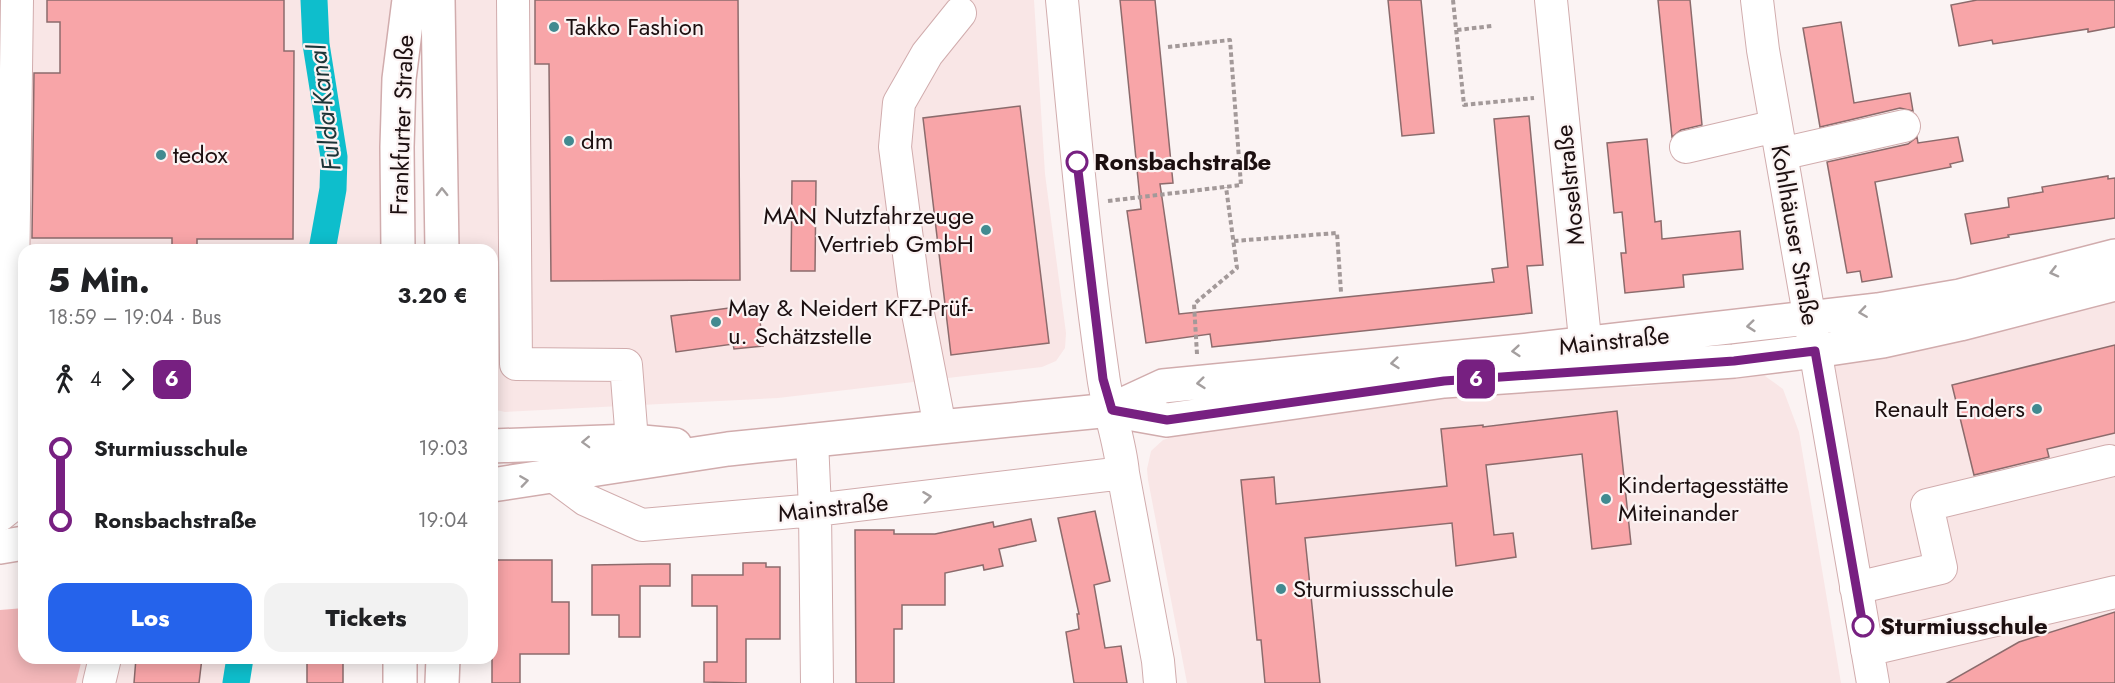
<!DOCTYPE html>
<html lang="de">
<meta charset="utf-8">
<style>
body{margin:0;font-family:Jost,sans-serif;background:#f2f2f2;color:#202124;height:100vh;display:flex;flex-direction:column;font-size:22px;white-space:nowrap}
*{box-sizing:border-box;margin:0}
p{font-size:20px;color:#757577}
.icon{flex:none;width:33px;height:33px;fill:none;stroke:currentColor;stroke-width:2;stroke-linecap:round;stroke-linejoin:round}
.map{position:relative;flex:1;overflow:hidden}
.sheet{position:absolute;left:18px;top:244px;width:480px;height:420px;display:flex;flex-direction:column;background:#fff;border-radius:18px;box-shadow:0 3px 15px #0003}
.sheet>*{flex:none}
.badge{padding:0 12px;border-radius:9px;font-size:21px;line-height:39px}
.map>.badge{position:absolute;translate:-50% -50%;box-shadow:0 0 0 3px #fff}
.legs{display:flex;align-items:center;gap:9px;height:66px;padding:0 30px;font-size:20px}
.legs p{margin-inline-start:auto}
.headline{display:flex;align-items:center;justify-content:space-between;height:102px;padding:0 30px}
h1{font-size:33px;font-weight:800;line-height:45px}
.button{display:flex;gap:12px;margin-top:auto;padding:12px 30px}
.button a{flex:1;height:69px;border-radius:18px;background:#2563eb;color:#fff;font-size:24px;font-weight:800;line-height:69px;text-align:center}
.button a+a{background:#f2f2f2;color:#202124}
ul{padding:0 30px;list-style:none}
li{display:flex;align-items:center;gap:21px;height:72px;font-size:22px}
li i{display:grid;place-items:center;width:9px;height:100%;margin:0 8px;background:currentColor}
li i::after{content:'';width:15px;height:15px;margin:-8px;border:4px solid;border-radius:50%;background:#fff}
li p{margin-inline-start:auto}
li:first-child i{background:linear-gradient(#0000 50%,currentColor 0)}
li:last-child i{background:linear-gradient(currentColor 50%,#0000 0)}
.map>svg:first-child{display:block}
.built{fill:#f9e6e6}
.green{fill:#f3b7b9}
.lines{fill:none;stroke-linecap:round;stroke-linejoin:round}
.canal{stroke:#0ebecc;stroke-width:27}
.building{fill:#f8a5a8;stroke:#8c6b6c;stroke-width:1.5}
.minor-casing{stroke:#d1acad;stroke-width:34}
.major-casing{stroke:#d1acad;stroke-width:36}
.path{stroke:#a39999;stroke-width:4;stroke-dasharray:4.5 3;stroke-linecap:butt}
.minor{stroke:#fff;stroke-width:32}
.major{stroke:#fff;stroke-width:33}
.oneway{stroke:#a49f9f}
.line-1-casing{stroke:#fff;stroke-width:14}
.line-1{stroke:#772081;stroke-width:9}
.poi-dot{fill:#428a90;stroke:#fbf3f3;stroke-width:2}
.stop-1-dot{fill:#fff;stroke:#772081;stroke-width:3}
.labels{text-anchor:middle;stroke-width:4.5;stroke-linejoin:round;paint-order:stroke}
.poi-label{font-size:24px;fill:#1c0f10;stroke:#fbf3f3;text-anchor:start}
.street-label{font-size:24px;fill:#1c0f10;stroke:#fbf3f3}
.stop-label{font-size:24px;font-weight:bold;fill:#1c0f10;stroke:#fbf3f3;text-anchor:start}
.water-label{font-size:26px;font-style:italic;fill:#1c3437;stroke:#fbf3f3}
</style>
<div class="map">
<svg width="2115" height="683" viewBox="0 0 2115 683">
<rect width="100%" height="100%" fill="#fbf3f3"/>
<path class="built" d="M0 0H392L384 250H24L0 487Z
M455 0H1034L1045 174 1066 333 1065 348 1056 361 1042 367 778 398 505 412 492 409V250H458Z
M2115 293V683H1890L1834 361Z
M1755 375 1765 376 1783 389 1799 432 1841 683H1187L1148 480 1147 469 1151 451 1163 440 1193 430 1241 422 1528 389 1636 387Z
M82 659H229L226 683H76Z"/>
<path class="green" d="M24 608V658L82 659 76 683H0V610Z"/>
<g class="lines">
<path class="canal" d="M314 0 316 44 334 157 333 189 322 250
M236 683 240 658"/>
</g>
<path class="building" d="M47 0H284V51H294L293 239H197V248H172V238H32L34 73H60V22H47Z
M535 0H738L740 280 551 281 549 64H535Z
M1120 0H1155L1173 183 1160 184 1179 314 1494 282 1492 269 1508 267 1494 119 1529 116 1543 265 1527 266 1532 313 1212 347 1210 334 1146 343 1127 211 1141 209Z
M1388 0H1421L1434 133 1402 136Z
M1658 0H1690L1702 125 1681 130 1672 137Z
M1977 0H2115V27L2088 32V29L1993 44 1992 40 1959 46 1951 5Z
M1841 22 1854 103 1910 93 1913 111 1900 108 1820 127 1803 28Z
M1020 106 1049 343 951 355 923 118Z
M1917 137 1918 143 1958 137 1963 161 1950 164 1951 167 1875 182 1892 277 1862 282 1860 271 1847 273 1827 162 1908 144Z
M1647 139 1655 222 1661 221 1662 239 1740 231 1743 269 1683 275 1684 287 1625 293 1621 253H1626L1622 212 1614 213 1607 143Z
M2108 176V179L2115 178V218L2008 235 2009 237 1971 244 1965 214 2009 207 2008 198 2043 192 2042 187Z
M792 181H816L815 271H791Z
M758 304 763 346 734 349 733 344 676 352 671 316Z
M2115 345V433L2047 449 2049 457 1974 475 1952 385Z
M1617 411 1631 544 1592 549 1582 454 1486 465 1494 535 1513 533 1516 557 1456 566 1452 523 1305 538 1320 683H1265L1261 640H1257L1241 480 1274 477 1276 504 1447 486 1441 429 1483 425V427Z
M1095 511 1110 581 1094 585 1105 648 1121 646 1127 683H1074L1066 632 1079 629 1077 614H1079L1058 518Z
M1031 519 1036 541 999 549 1003 566 984 570 983 565 945 573V605H902V629H894V683H856L855 530H894V534H935L993 522 994 527Z
M492 560H552V602H569V654H520V683H492Z
M743 563H766V567H780V639H746V683L704 682V662H717V606H692V575H743Z
M651 564H670V586H640V637H619V615H592V565Z
M2115 612V683H1947L2019 642Z
M136 658H202L199 683H134Z
M307 658H343V683H307Z"/>
<g class="lines">
<defs>
<path id="minor" d="M513 0 516 364 626 365 632 441
M1062 0C1074 125 1085 251 1103 375 1107 408 1120 439 1123 473L1158 661 1160 683
M1551 0 1588 369
M1757 0 1763 50 1873 683
M1686 147 1776 126
M1781 154 1904 126
M940 427 914 293 895 147 899 103 927 54 960 13
M812 440 815 510 817 683
M555 477 586 500 642 525 815 510 1123 473
M0 515 14 504 13 279 17 0
M1856 588 1941 568 1927 505 2109 461
M1867 650 2115 592
M99 683 105 658"/>
<path id="major" d="M438 0 442 250
M398 250 397 147 399 79 409 0
M1111 410 1163 386 1529 350 1878 310 1960 296 2115 256
M492 446 632 441 675 445
M492 485 728 449 940 427 1111 410 1167 420 1444 381 1734 361 1815 351 1883 341 1960 324 2115 284
M0 506 24 502
M0 547 24 543
M400 683V658
M442 683 443 658"/>
</defs>
<use href="#minor" class="minor-casing"/>
<use href="#major" class="major-casing"/>
<path class="path" d="M1453 0 1464 105 1534 98
M1457 30 1492 26
M1108 201 1241 185 1230 40 1168 47
M1234 241 1337 233 1341 292
M1197 354 1194 304 1237 268 1226 187"/>
<use href="#minor" class="minor"/>
<use href="#major" class="major"/>
</g>
<defs><path id="oneway-chevron" d="M-2-3.5L2.5 0L-2 3.5" fill="none" stroke-width="1.6" stroke-linecap="round" stroke-linejoin="round" transform="scale(1.5)"/></defs>
<g class="oneway">
<use href="#oneway-chevron" transform="translate(442 192) rotate(-91)"/>
<use href="#oneway-chevron" transform="translate(2054 272) rotate(166)"/>
<use href="#oneway-chevron" transform="translate(1863 312) rotate(172)"/>
<use href="#oneway-chevron" transform="translate(1751 326) rotate(174)"/>
<use href="#oneway-chevron" transform="translate(1516 351) rotate(175)"/>
<use href="#oneway-chevron" transform="translate(1395 363) rotate(174)"/>
<use href="#oneway-chevron" transform="translate(1201 383) rotate(174)"/>
<use href="#oneway-chevron" transform="translate(586 442) rotate(178)"/>
<use href="#oneway-chevron" transform="translate(524 481) rotate(-8)"/>
<use href="#oneway-chevron" transform="translate(927 497) rotate(-7)"/>
</g>
<g class="lines">
<defs>
<path id="line-1" d="M1077 162 1103 379 1112 410 1167 420 1444 381 1734 361 1815 351 1863 626"/>
</defs>
<use href="#line-1" class="line-1-casing"/>
<use href="#line-1" class="line-1"/>
</g>
<g class="poi-dot">
<circle cx="554" cy="27" r="6"/>
<circle cx="569" cy="141" r="6"/>
<circle cx="161" cy="155" r="6"/>
<circle cx="986" cy="230" r="6"/>
<circle cx="716" cy="322" r="6"/>
<circle cx="2037" cy="409" r="6"/>
<circle cx="1606" cy="499" r="6"/>
<circle cx="1281" cy="589" r="6"/>
</g>
<g class="stop-1-dot">
<circle cx="1077" cy="162" r="10"/>
<circle cx="1863" cy="626" r="10"/>
</g>
<g class="labels">
<g class="poi-label">
<text x="566" y="35">Takko Fashion</text>
<text x="581" y="149">dm</text>
<text x="173" y="163">tedox</text>
<text x="974" y="224" text-anchor="end">MAN Nutzfahrzeuge<tspan x="974" dy="28">Vertrieb GmbH</tspan></text>
<text x="728" y="316">May &amp; Neidert KFZ-Prüf-<tspan x="728" dy="28">u. Schätzstelle</tspan></text>
<text x="2025" y="417" text-anchor="end">Renault Enders</text>
<text x="1618" y="493">Kindertagesstätte<tspan x="1618" dy="28">Miteinander</tspan></text>
<text x="1293" y="597">Sturmiussschule</text>
</g>
<g class="street-label">
<text transform="translate(402 125) rotate(-88)" y="8">Frankfurter Straße</text>
<text transform="translate(1570 185) rotate(-96)" y="8">Moselstraße</text>
<text transform="translate(1795 235) rotate(80)" y="8">Kohlhäuser Straße</text>
<text transform="translate(1614 341) rotate(-6)" y="8">Mainstraße</text>
<text transform="translate(833 508) rotate(-6)" y="8">Mainstraße</text>
</g>
<g class="stop-label">
<text x="1094" y="170">Ronsbachstraße</text>
<text x="1880" y="634">Sturmiusschule</text>
</g>
<g class="water-label">
<text transform="translate(324 108) rotate(-97)" y="9">Fulda-Kanal</text>
</g>
</g>
</svg>
<b class="badge" style="left:1476px;top:379px;background:#772081;color:#fff">6</b>
<section class="sheet">
<div class="headline"><div><h1>5 Min.</h1><p>18:59 – 19:04 · Bus</p></div><b>3.20 €</b></div>
<div class="legs"><svg class="icon" aria-label="walk" viewBox="0 0 24 24"><circle cx="13" cy="4" r="2"/><path d="M13 8l-2 6 4 7M11 14l-3 7M7 12l3-4h3l4 4"/></svg>4<svg class="icon" aria-label="forward" viewBox="0 0 24 24"><path d="M9 5l7 7-7 7"/></svg><b class="badge" style="background:#772081;color:#fff">6</b></div>
<ul>
<li><i style="color:#772081"></i><b>Sturmiusschule</b><p>19:03</p></li>
<li><i style="color:#772081"></i><b>Ronsbachstraße</b><p>19:04</p></li>
</ul>
<div class="button"><a>Los</a><a>Tickets</a></div>
</section>
</div>
